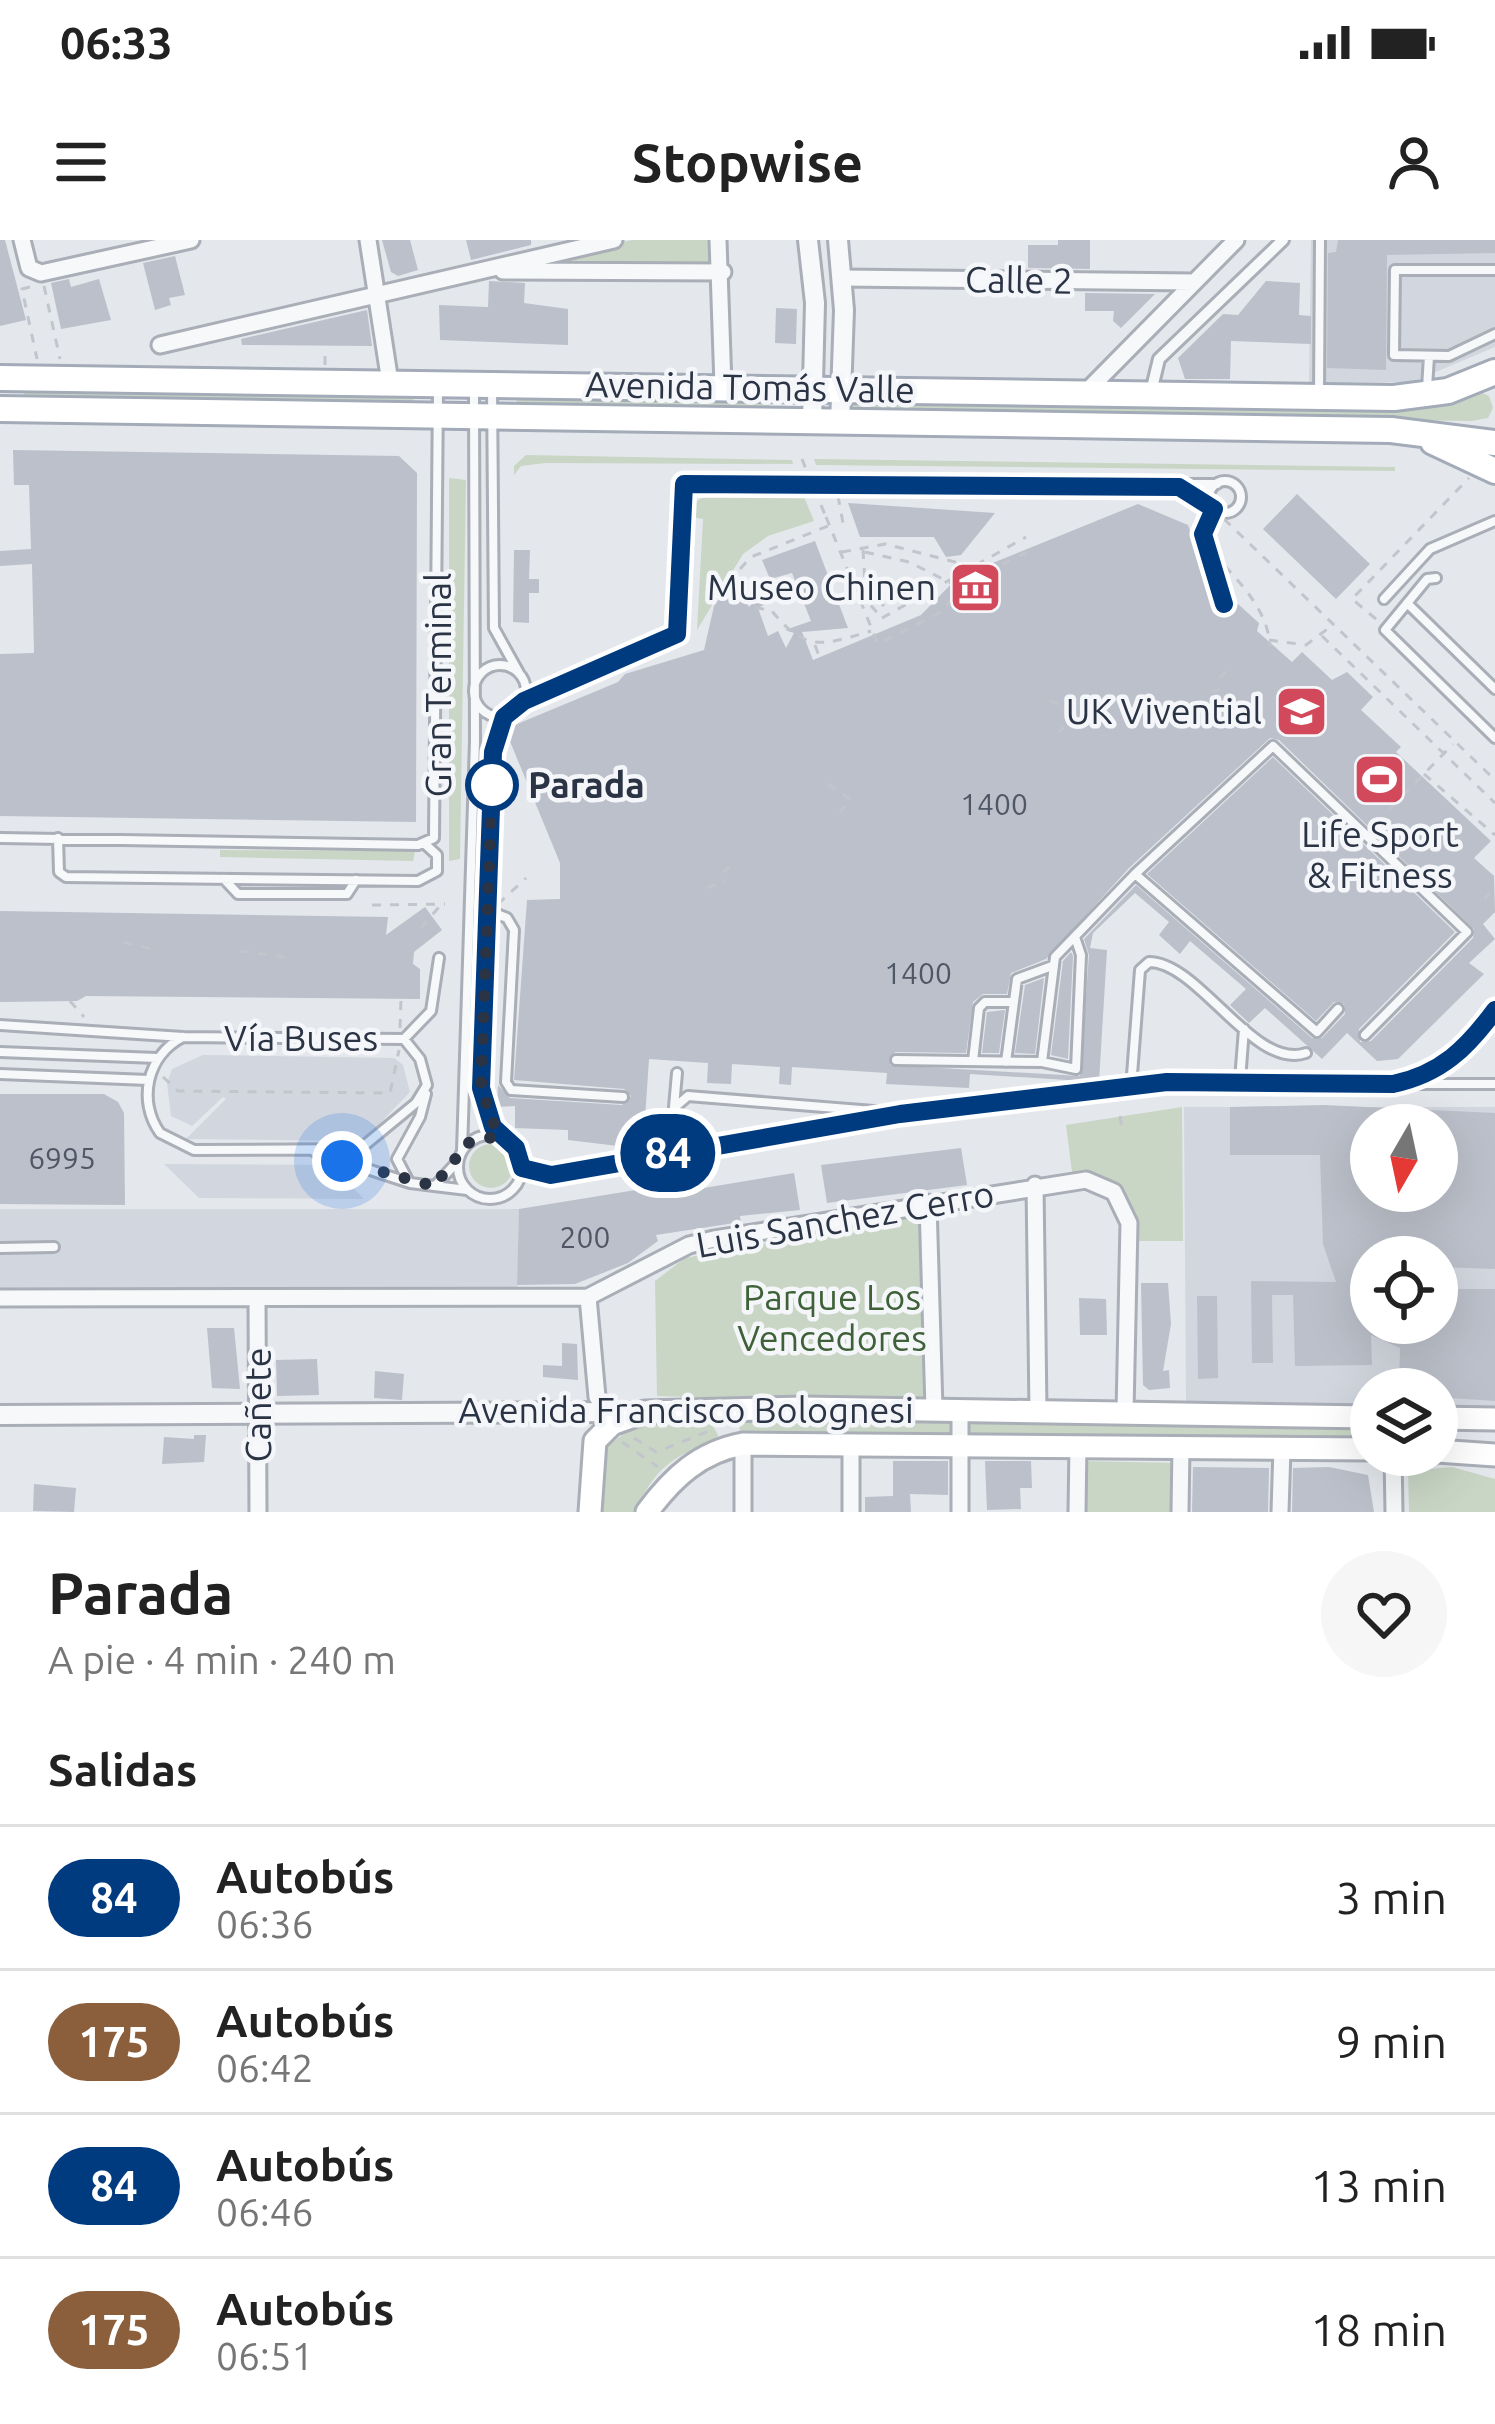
<!DOCTYPE html>
<html lang="es">
<meta charset="utf-8">
<style>
body{margin:0;font-family:Ubuntu,sans-serif;background:#f6f6f6;color:#222;height:100vh;display:flex;flex-direction:column;font-size:45px;white-space:nowrap}
*{box-sizing:border-box;margin:0}
p{font-size:39px;color:#767676}
.icon{flex:none;width:66px;height:66px;fill:none;stroke:currentColor;stroke-width:2;stroke-linecap:round;stroke-linejoin:round}
.map{position:relative;height:1272px;overflow:hidden}
.side{display:flex;flex-direction:column;background:#fff;flex:1}
.side>*{flex:none}
.badge{padding:0 24px;border-radius:39px;font-size:42px;line-height:78px}
.needle{width:78px;rotate:189deg}
.buttons{position:absolute;left:1350px;top:864px;display:grid;gap:24px}
.buttons a{display:grid;place-items:center;width:108px;height:108px;border-radius:50%;background:#fff;box-shadow:0 12px 48px #0002;font-size:60px}
.you{position:absolute;width:60px;height:60px;margin:-30px;border:9px solid #fff;border-radius:50%;background:#1a73e8;box-shadow:0 0 0 18px #1a73e833}
.map>.badge{position:absolute;translate:-50% -50%;box-shadow:0 0 0 6px #fff}
h2{padding:0 48px;font-size:45px;line-height:108px}
.round{display:grid;place-items:center;flex:none;width:126px;height:126px;border-radius:63px;background:#f6f6f6}
.head{display:flex;align-items:center;justify-content:space-between;height:204px;padding:0 48px}
h1{font-size:57px;font-weight:600;line-height:90px}
ul{padding:0;list-style:none}
li{display:flex;align-items:center;gap:36px;height:144px;padding:0 48px;border-top:3px solid #e0e0e0}
li div{flex:1}
li b{display:block;font-size:45px}
li em{font-style:normal}
li .badge{min-width:132px;font-weight:700;text-align:center}
.status{display:flex;justify-content:space-between;align-items:center;height:84px;padding:0 60px;background:#fff;direction:ltr}
.status svg{height:33px;fill:currentColor}
header{display:flex;justify-content:space-between;align-items:center;height:156px;padding:0 48px;background:#fff;font-size:54px;font-weight:600}
.map>svg:first-child{display:block}
.built{fill:#d2d6de;fill-rule:evenodd}
.green{fill:#c9d6c5}
.building{fill:#bbc0ca;fill-rule:evenodd}
.lines{fill:none;stroke-linecap:round;stroke-linejoin:round}
.service-casing{stroke:#a9aeb7;stroke-width:14}
.pedestrian-casing{stroke:#a9aeb7;stroke-width:16}
.minor-casing{stroke:#a9aeb7;stroke-width:21}
.tertiary-casing{stroke:#a9aeb7;stroke-width:24}
.secondary-casing{stroke:#a9aeb7;stroke-width:27}
.primary-casing{stroke:#a3abb8;stroke-width:30}
.path{stroke:#c2c5cb;stroke-width:3;stroke-dasharray:9 9;stroke-linecap:butt}
.service{stroke:#f7f8fa;stroke-width:8}
.pedestrian{stroke:#f7f8fa;stroke-width:10}
.minor{stroke:#f7f8fa;stroke-width:15}
.tertiary{stroke:#f7f8fa;stroke-width:18}
.secondary{stroke:#fff;stroke-width:21}
.primary{stroke:#fff;stroke-width:24}
.path-bridge{stroke:#c2c5cb;stroke-width:3;stroke-dasharray:9 9;stroke-linecap:butt}
.line-casing{stroke:#fff;stroke-width:27}
.line{stroke:#003b80;stroke-width:18}
.walk{stroke:#2b3445;stroke-width:12;stroke-dasharray:0 21.6}
.stop-dot{fill:#fff;stroke:#003b80;stroke-width:6}
.labels{text-anchor:middle;stroke-width:9;stroke-linejoin:round;paint-order:stroke}
.number-label{font-size:30px;fill:#4f5766}
.street-label{font-size:36px;fill:#2b3445;stroke:#f4f6f9}
.poi-label{font-size:36px;fill:#2b3445;stroke:#f4f6f9;text-anchor:end}
.stop-label{font-size:36px;font-weight:bold;fill:#2b3445;stroke:#f4f6f9;text-anchor:start}
.park-label{font-size:36px;fill:#3f6138;stroke:#f4f6f9}
</style>
<div class="status"><b>06:33</b><svg viewBox="0 0 49 12"><path d="M0 12V9h3v3zM5 12V6h3v6zM10 12V3h3v9zM15 12V0h3v12zM26 1h20v11H26zM47 4h2v5h-2z"/></svg></div>
<header><svg class="icon" aria-label="menu" viewBox="0 0 24 24"><path d="M4 6h16M4 12h16M4 18h16"/></svg>Stopwise<svg class="icon" aria-label="person" viewBox="0 0 24 24"><circle cx="12" cy="8" r="4"/><path d="M4 21q1-7 8-7t8 7"/></svg></header>
<div class="map">
<svg width="1495" height="1272" viewBox="0 0 1495 1272">
<rect width="100%" height="100%" fill="#e4e7ec"/>
<path class="built" d="M1311 0H1495V107L1412 142 1309 143Z
M203 815 394 818 403 825 410 852 363 901 186 899 226 859 223 857 192 886 171 876 167 843 172 829Z
M1184 867H1495V1171L1437 1169V1149H1371V1167L1186 1162ZM1371 885H1437V951H1371ZM1371 1017H1437V1083H1371Z
M164 924 332 925 364 959 199 958Z
M0 969H519L517 1051 0 1050Z"/>
<path class="green" d="M632 0H711L717 25 513 27Z
M24 148 407 150 419 167 24 158Z
M518 150 769 154V169L516 166Z
M1480 152 1489 156 1493 168 1488 178 1472 181 848 173 849 156Z
M526 215 792 220 793 224 546 223 521 226 514 235V226Z
M814 219 1395 227V231L816 225Z
M449 238 466 240 460 619 449 621Z
M802 252 814 281 768 296 743 314 697 390 703 279 690 277 693 263 713 252Z
M220 610 415 611 413 621 220 617Z
M1182 867 1183 1001H1129L1124 963 1073 940 1066 885Z
M469 926a22 22 0 1 1 44 0a22 22 0 1 1-44 0Z
M922 974 924 1164 657 1156 655 1041 685 1018Z
M739 1177 1371 1186V1202L740 1198Z
M641 1182 711 1183 718 1195 714 1202C670 1216 655 1230 634 1272H597L605 1207Z
M1080 1221 1179 1223 1178 1272H1079Z
M1452 1227 1495 1239V1272H1409L1408 1231Z"/>
<path class="building" d="M0 0H5L26 80 0 86Z
M382 0H410L418 30 398 36 391 32Z
M466 0H531V5L471 20Z
M1058 0H1090V29L1028 28V5H1058Z
M1338 0H1495V13L1387 15 1386 130 1327 128 1328 13 1336 12Z
M175 16 185 55 169 58 171 65 155 70 143 23Z
M69 39 71 47 99 39 111 80 61 89 51 43Z
M489 41 525 43 524 63 568 69V105L440 100 439 65 488 67Z
M1266 41 1300 43 1299 75 1311 76V104L1231 101 1230 139H1185L1178 118 1223 74 1238 75Z
M1085 53 1155 54 1121 88 1113 81 1114 71H1085Z
M776 68 797 69 796 104 775 103Z
M367 70 372 106 242 105 241 99Z
M13 210 399 216 417 233 416 582 0 576V414L34 413 32 324 0 326V311L31 309 29 245H14Z
M1297 254 1370 324 1336 359 1263 289Z
M848 263 995 273 961 315 946 317 934 297H860Z
M1138 264 1188 285 1219 371 1238 364 1259 383 1257 391 1292 422 1302 412 1332 440 1347 432 1373 457 1361 470 1401 507 1396 512 1491 601 1474 618 1494 636 1495 672 1483 684 1495 699 1469 723 1484 734 1398 819 1377 821 1347 793 1322 819 1265 768 1249 783 1230 765 1246 749 1190 701 1180 714 1159 695 1169 682 1135 653 1093 693 1090 708 1107 710 1099 842 970 834 969 848 886 844 887 833 792 827 791 845 779 844 780 827 732 824 731 844 707 843 708 823 649 819 643 909 568 900V890L515 888V866L497 867 498 845 510 858 622 865 631 856 624 849 514 840 527 660 560 659V623L507 494 510 487 618 442 625 434 704 410 714 366 734 338 749 367 767 348 771 361 758 368 768 396 778 391 786 408 794 393 785 390 811 381 792 333 770 339 762 320 815 301 848 388 802 392 813 420 921 375 958 337ZM1270 498 1279 500 1474 689 1473 698 1371 801 1360 802 1359 789 1455 692 1273 517 1147 634 1316 781 1334 762 1344 764 1345 774 1322 798H1312L1136 645 1084 699 1089 715 1080 836 890 825 895 812 966 813 973 762 983 754H1007L1011 733 1046 719 1129 628Z
M514 310H530L529 339H539V353H529V383L513 382Z
M425 667 442 690 414 712 413 724 420 729V759L86 756 77 761 0 762V671L388 677 386 695Z
M1071 712 1073 716 1068 819 1051 815 1063 721Z
M1044 738 1035 814 1015 813 1025 745Z
M1005 770 999 813H982L987 772Z
M0 854H104L118 862 124 873 125 965 0 964Z
M1324 865 1495 873V1029L1437 1027V1017H1371L1369 1025 1371 1083H1437V1049H1495V1161L1437 1157V1149H1399L1400 1108 1371 1095 1372 1125 1295 1126 1293 1055H1272L1273 1123H1252L1251 1041 1336 1042 1323 1004 1320 915H1230V867ZM1371 885H1437V951H1371Z
M961 908 967 945 827 963 821 925Z
M794 933 800 970 740 976 741 982 656 995 658 1001 628 1023 575 1044 517 1045 519 969 648 948 650 957Z
M1141 1043H1168L1171 1084 1163 1131 1169 1130 1170 1148 1149 1150 1143 1145Z
M1197 1056H1217L1218 1138 1198 1139Z
M1079 1058 1106 1059 1107 1095H1080Z
M207 1088H234L240 1149 212 1148Z
M562 1103 577 1104 578 1140 543 1137V1125L562 1126Z
M317 1119 319 1155 277 1156 276 1120Z
M375 1131 404 1134 402 1160 374 1158Z
M194 1195H206L204 1222 162 1224 164 1197 194 1199Z
M893 1221H948V1255L910 1254 911 1272H865V1257L893 1256Z
M985 1221H1031L1032 1248H1020L1021 1269 987 1270Z
M1193 1227 1269 1228 1268 1272H1192Z
M1329 1227 1368 1235 1374 1272H1292L1293 1228Z
M34 1244 76 1248 74 1272 33 1271Z"/>
<g class="lines">
<defs>
<path id="service" d="M1495 30H1395L1394 115 1449 116 1495 94
M492 147 494 388 519 433
M1427 148 1429 116
M1319 154 1320 0
M1209 257a16 16 0 1 1 32 0a16 16 0 1 1-32 0Z
M1180 248 1213 267
M1214 269 1203 294 1224 364
M1436 338 1427 339 1385 390 1495 498
M1384 359 1430 309 1495 281
M1407 363 1495 449
M474 451a26 26 0 1 1 52 0a26 26 0 1 1-52 0Z
M524 461 677 395 684 244H1217
M0 598 418 605 434 598 438 149
M58 598 59 632 66 637 418 641 437 631V615L426 605
M224 639 238 654H347L356 640
M487 670 507 678 514 690 506 842 511 850 623 857
M1338 769 1317 792 1135 634 1273 506 1467 692 1365 795
M0 785 183 797 404 799 420 819 427 845 416 863 360 909 194 910 160 893C137 861 147 815 183 797
M404 799 431 771 439 718
M0 812 157 818
M896 820 1042 822 1076 829 1081 715 1075 697
M973 821 979 768 985 762H1011
M1006 822 1017 739 1052 726
M1042 822 1055 717 1135 634
M0 834 148 840
M1240 840 1244 789
M1410 844H1495
M1131 848 1140 730 1149 722C1199 722 1254 831 1306 813
M674 867 677 833
M458 927a32 32 0 1 1 64 0a32 32 0 1 1-64 0Z
M498 896 481 847 493 512 504 477
M462 911 475 501 474 151
M315 912 410 943 467 950
M672 912 674 868 688 856 886 872
M522 927 560 934 900 874 1167 842 1393 844C1441 834 1467 808 1495 770
M409 942 397 919 420 877 426 854
M435 946 457 922
M0 1008 54 1007"/>
<path id="pedestrian" d="M1151 152 1159 119 1283 0"/>
<path id="minor" d="M22 0 29 28 41 33 191 0
M368 0 390 142
M718 0 723 146
M503 31 723 32
M843 38 1194 42
M160 105 614 0
M1084 154 1236 0
M1035 945 1038 1170
M928 963 934 1169
M588 1057 597 1157 610 1172
M0 1058 588 1057 689 1005 714 999 1086 940 1114 952 1129 983 1125 1172
M257 1059 258 1272
M1393 1215 1394 1272
M743 1272V1204
M851 1272V1204
M960 1272V1169
M1077 1272 1078 1205
M1180 1272 1181 1207
M1280 1272 1282 1208"/>
<path id="tertiary" d="M808 0 815 63 812 183
M838 0 844 70 840 184
M0 1175 634 1172"/>
<path id="secondary" d="M1437 1178 1495 1179
M1437 1211 1495 1215
M590 1272 595 1201 612 1184 645 1172 803 1168 1371 1177
M647 1272C673 1237 700 1212 743 1204L1371 1209"/>
<path id="primary" d="M0 138 1394 158 1448 151 1495 132
M0 169 1391 190 1495 203
M1433 202 1495 231"/>
</defs>
<use href="#service" class="service-casing"/>
<use href="#pedestrian" class="pedestrian-casing"/>
<use href="#minor" class="minor-casing"/>
<use href="#tertiary" class="tertiary-casing"/>
<use href="#secondary" class="secondary-casing"/>
<use href="#primary" class="primary-casing"/>
<path class="path" d="M44 46 60 119
M30 47 22 49 37 119
M325 125V109
M802 219 807 232
M838 256 843 283
M826 277 878 404 941 372 966 341 1035 309
M1224 279 1495 540
M863 310 865 343 888 371
M842 312 885 304 967 325
M865 312 909 322 959 347
M1225 326C1246 349 1268 374 1270 406
M740 329 751 317 828 286
M859 352 880 376
M755 368 771 370C805 412 821 406 871 391
M882 378 1026 297
M1376 379 1352 359 1469 238
M1322 396 1495 563
M1269 400 1306 405 1330 387
M815 405 821 422
M1220 438 1231 425
M1211 452 1224 448
M1050 461 1080 472 1059 492
M1424 534 1495 595
M828 544 850 559 840 572
M1390 569 1453 504
M723 632 735 623
M707 648 725 641
M1484 659 1495 649
M498 664 526 638
M372 665 445 664
M421 688 439 667
M124 702 156 710
M240 711 285 717
M70 761 84 777
M400 788 401 759
M163 837 178 851 390 853 399 810
M1120 876 1122 889
M634 1198 656 1212 712 1190
M622 1202 658 1227"/>
<use href="#service" class="service"/>
<use href="#pedestrian" class="pedestrian"/>
<use href="#minor" class="minor"/>
<use href="#tertiary" class="tertiary"/>
<use href="#secondary" class="secondary"/>
<use href="#primary" class="primary"/>
<path class="path-bridge" d="M807 232 826 277"/>
</g>
<g class="lines">
<defs>
<path id="line" d="M1224 364 1203 294 1214 269 1179 247 684 244 677 394 524 461 504 477 493 512 481 848 493 887 516 908 522 928 551 935 900 874 1167 842 1393 844C1441 834 1467 808 1495 770"/>
</defs>
<use href="#line" class="line-casing"/>
<use href="#line" class="line"/>
<path class="walk" d="M342 921 434 946 468 903 498 896 481 848 492 545"/>
</g>
<defs>
<symbol id="museum-square" viewBox="-11 -11 22 22"><rect x="-9" y="-9" width="18" height="18" rx="4" fill="#d1495b" stroke="#f4f6f9"/><path d="M0-6L6-3V-2H-6V-3ZM-5-1h2V3h-2ZM-1-1h2V3h-2ZM3-1h2V3H3ZM-6 4H6V6H-6Z" fill="#fff"/></symbol>
<symbol id="university-square" viewBox="-11 -11 22 22"><rect x="-9" y="-9" width="18" height="18" rx="4" fill="#d1495b" stroke="#f4f6f9"/><path d="M0-5L7-2L0 1L-7-2ZM-4 1L0 2.5L4 1V4Q0 6-4 4Z" fill="#fff"/></symbol>
<symbol id="stadium-square" viewBox="-11 -11 22 22"><rect x="-9" y="-9" width="18" height="18" rx="4" fill="#d1495b" stroke="#f4f6f9"/><path d="M0-5a6.5 5 0 1 0 0 10a6.5 5 0 1 0 0-10ZM-3.5-1.8h7v3.6h-7Z" fill="#fff"/></symbol>
</defs>
<g fill-rule="evenodd">
<use href="#museum-square" x="946" y="318" width="59" height="59"/>
<use href="#university-square" x="1272" y="442" width="59" height="59"/>
<use href="#stadium-square" x="1350" y="510" width="59" height="59"/>
</g>
<circle class="stop-dot" cx="492" cy="545" r="24"/>
<g class="labels">
<g class="number-label">
<text x="994" y="575">1400</text>
<text x="918" y="744">1400</text>
<text x="62" y="929">6995</text>
<text x="585" y="1008">200</text>
</g>
<g class="street-label">
<text transform="translate(1019 40) rotate(1)" y="13">Calle 2</text>
<text transform="translate(750 147) rotate(1)" y="13">Avenida Tomás Valle</text>
<text transform="translate(438 445) rotate(-90)" y="13">Gran Terminal</text>
<text x="301" y="811">Vía Buses</text>
<text transform="translate(845 979) rotate(-10)" y="13">Luis Sanchez Cerro</text>
<text transform="translate(258 1165) rotate(-90)" y="13">Cañete</text>
<text x="686" y="1183">Avenida Francisco Bolognesi</text>
</g>
<g class="poi-label">
<text x="936" y="360">Museo Chinen</text>
<text x="1262" y="484">UK Vivential</text>
<text x="1380" y="607" text-anchor="middle">Life Sport<tspan x="1380" dy="41">&amp; Fitness</tspan></text>
</g>
<g class="stop-label">
<text x="528" y="558">Parada</text>
</g>
<g class="park-label">
<text x="832" y="1070">Parque Los<tspan x="832" dy="41">Vencedores</tspan></text>
</g>
</g>
</svg>
<div class="buttons">
<a><svg class="needle" viewBox="-14 -14 28 28"><path d="M0-13l5 13h-10z" fill="#e53935"/><path d="M0 13l5-13h-10z" fill="#767676"/></svg></a>
<a><svg class="icon" aria-label="locate" viewBox="0 0 24 24"><circle cx="12" cy="12" r="6"/><path d="M12 2v4M12 18v4M2 12h4M18 12h4"/></svg></a>
<a><svg class="icon" aria-label="layers" viewBox="0 0 24 24"><path d="M12 4l9 5-9 5-9-5zM3 14l9 5 9-5"/></svg></a>
</div>
<div class="you" style="left:342px;top:921px"></div>
<b class="badge" style="left:668px;top:913px;background:#003b80;color:#fff">84</b>
</div>
<section class="side">
<div class="head"><div><h1>Parada</h1><p>A pie · 4 min · 240 m</p></div><a class="round"><svg class="icon" aria-label="heart" viewBox="0 0 24 24"><path d="M12 20l-8-8c-3-5 5-10 8-4 3-6 11-1 8 4z"/></svg></a></div>
<h2>Salidas</h2>
<ul>
<li><span class="badge" style="background:#003b80;color:#fff">84</span><div><b>Autobús</b><p>06:36</p></div><em>3 min</em></li>
<li><span class="badge" style="background:#8b5e3c;color:#fff">175</span><div><b>Autobús</b><p>06:42</p></div><em>9 min</em></li>
<li><span class="badge" style="background:#003b80;color:#fff">84</span><div><b>Autobús</b><p>06:46</p></div><em>13 min</em></li>
<li><span class="badge" style="background:#8b5e3c;color:#fff">175</span><div><b>Autobús</b><p>06:51</p></div><em>18 min</em></li>
</ul>
</section>
